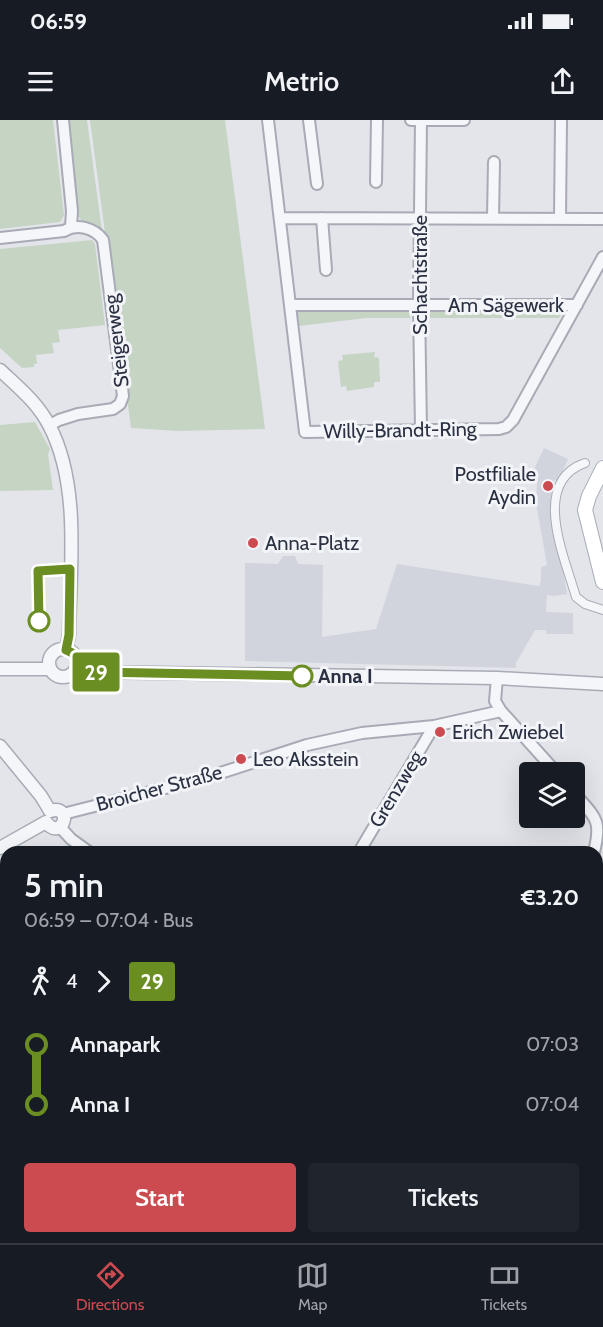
<!DOCTYPE html>
<meta charset="utf-8">
<style>
body{margin:0;font-family:Cabin,sans-serif;background:#20242c;color:#f1f3f6;height:100vh;display:flex;flex-direction:column;font-size:22px;white-space:nowrap}
*{box-sizing:border-box;margin:0}
p{font-size:20px;color:#9ea1a6}
.icon{flex:none;width:33px;height:33px;fill:none;stroke:currentColor;stroke-width:2;stroke-linecap:round;stroke-linejoin:round}
.map{position:relative;flex:1;overflow:hidden}
.side{position:absolute;left:0px;top:726px;width:603px;height:398px;display:flex;flex-direction:column;background:#171b24;border-radius:18px 18px 0 0;box-shadow:0 6px 24px #0002}
.side>*{flex:none}
.badge{padding:0 12px;border-radius:4px;font-size:21px;line-height:39px}
.controls{position:absolute;left:519px;top:642px;display:grid;gap:12px}
.controls a{display:grid;place-items:center;width:66px;height:66px;border-radius:6px;background:#171b24;box-shadow:0 6px 24px #0002;font-size:30px}
.map>.badge{position:absolute;translate:-50% -50%;box-shadow:0 0 0 3px #fff}
.legs{display:flex;align-items:center;gap:9px;height:66px;padding:0 24px;font-size:20px}
.legs p{margin-inline-start:auto}
.overview{display:flex;align-items:center;justify-content:space-between;height:102px;padding:0 24px}
h1{font-size:33px;font-weight:600;line-height:45px}
.button{display:flex;gap:12px;margin-top:auto;padding:12px 24px}
.button a{flex:1;height:69px;border-radius:6px;background:#cc4b51;color:#fff;font-size:24px;font-weight:600;line-height:69px;text-align:center}
.button a+a{background:#20242c;color:#f1f3f6}
ul{padding:0 24px;list-style:none}
li{display:flex;align-items:center;gap:21px;height:60px;font-size:22px}
li i{display:grid;place-items:center;width:9px;height:100%;margin:0 8px;background:currentColor}
li i::after{content:'';width:15px;height:15px;margin:-8px;border:4px solid;border-radius:50%;background:#171b24}
li p{margin-inline-start:auto}
li:first-child i{background:linear-gradient(#0000 50%,currentColor 0)}
li:last-child i{background:linear-gradient(currentColor 50%,#0000 0)}
.status{display:flex;justify-content:space-between;align-items:center;height:42px;padding:0 30px;background:#171b24;direction:ltr}
.status svg{height:16px;fill:currentColor}
header{display:flex;justify-content:space-between;align-items:center;height:78px;padding:0 24px;background:#171b24;font-size:27px;font-weight:600}
.menu{display:flex;justify-content:space-around;align-items:center;height:84px;border-top:2px solid #363941;background:#171b24;font-size:16px;color:#9ea1a6}
.menu a{display:grid;justify-items:center;gap:3px}
.menu .active{color:#cc4b51}
.map>svg:first-child{display:block}
.built{fill:#d1d4dc}
.green{fill:#c6d4c4}
.lines{fill:none;stroke-linecap:round;stroke-linejoin:round}
.pedestrian-casing{stroke:#a8abb5;stroke-width:10}
.minor-casing{stroke:#a8abb5;stroke-width:14}
.tertiary-casing{stroke:#a8abb5;stroke-width:15}
.secondary-casing{stroke:#a8abb5;stroke-width:16}
.primary-casing{stroke:#a2a8b6;stroke-width:20}
.pedestrian{stroke:#f5f6f9;stroke-width:8}
.minor{stroke:#f5f6f9;stroke-width:10}
.tertiary{stroke:#f5f6f9;stroke-width:12}
.secondary{stroke:#fff;stroke-width:14}
.primary{stroke:#fff;stroke-width:16}
.line-1-casing{stroke:#fff;stroke-width:14}
.line-1{stroke:#6b8e23;stroke-width:9}
.poi-dot{fill:#cc4b51;stroke:#f2f4f8;stroke-width:2}
.stop-1-dot{fill:#fff;stroke:#6b8e23;stroke-width:3}
.labels{text-anchor:middle;stroke-width:6;stroke-linejoin:round;paint-order:stroke}
.street-label{font-size:20px;fill:#2b3142;stroke:#f2f4f8}
.poi-label{font-size:20px;fill:#2b3142;stroke:#f2f4f8;text-anchor:start}
.stop-label{font-size:20px;font-weight:bold;fill:#2b3142;stroke:#f2f4f8;text-anchor:start}
</style>
<div class="status"><b>06:59</b><svg viewBox="0 0 49 12"><path d="M0 12V9h3v3zM5 12V6h3v6zM10 12V3h3v9zM15 12V0h3v12zM26 1h20v11H26zM47 4h2v5h-2z"/></svg></div>
<header><svg class="icon" aria-label="menu" viewBox="0 0 24 24"><path d="M4 6h16M4 12h16M4 18h16"/></svg>Metrio<svg class="icon" aria-label="share" viewBox="0 0 24 24"><path d="M12 15V3M7 8l5-5 5 5M5 13v7h14v-7"/></svg></header>
<div class="map">
<svg width="603" height="1123" viewBox="0 0 603 1123">
<rect width="100%" height="100%" fill="#e3e5eb"/>
<path class="built" d="M544 328 568 339 558 361 554 360 551 375 567 474 553 476 547 475 546 492 573 493V514H546V510H535L516 543V548L245 541V443L278 444 283 436H295L298 444 323 445 322 517 376 509 397 444 539 466 541 460V447L547 445 536 383 537 363 529 360Z
M0 922 6 924V1016L0 1012Z
M597 999 603 1003V1107L597 1109Z"/>
<path class="green" d="M0 0H53L64 95 60 102 0 109Z
M68 0H87L102 111 94 105 83 103 79 97Z
M90 0H225L265 309 178 311 131 308Z
M92 120 95 124 105 205 58 210 60 222 52 223 54 233 36 235 37 244H34V247L22 248 0 228V129Z
M297 188H410V198H366L299 206Z
M429 188H564L559 198H429Z
M375 232 374 237 379 238 380 262H374V267L347 271 346 266 341 267 338 241 343 240 342 235Z
M35 302 50 329 48 334 53 370 0 371V305Z"/>
<g class="lines">
<defs>
<path id="pedestrian" d="M585 343C530 362 565 438 576 477L585 484 603 490"/>
<path id="minor" d="M63 0 72 91 71 107
M268 0 305 312 499 309 506 307 513 300 603 137
M309 0 317 64
M411 0H464
M376 62 377 0
M280 98 603 99
M322 98 326 150
M493 98 494 42
M560 98 561 0
M0 118 64 111C77 103 95 108 103 120L123 276 120 284 113 289 78 294 59 300 50 305
M290 185H577
M421 310 419 184 421 0
M497 558 495 581 501 591 556 652
M574 673C596 698 602 700 594 732
M63 694 205 658 307 625 362 613 434 606 501 591
M60 707 71 719 89 732
M359 732 434 606
M597 827 603 829
M0 873 6 875
M597 922 602 915
M579 1118 584 1123"/>
<path id="tertiary" d="M0 250C18 267 37 282 49 305 81 365 70 449 69 515L66 529
M49 543a14 14 0 1 1 28 0a14 14 0 1 1-28 0Z
M76 548 95 552 497 558 603 564
M0 549H50
M0 626 41 676 50 691
M46 702C62 723 75 684 50 691
M0 728 46 702"/>
<path id="secondary" d="M603 348 589 376 585 390 603 462"/>
<path id="primary" d="M0 1046 6 1049
M0 1065 6 1068
M119 1118 134 1123
M168 1118 185 1123"/>
</defs>
<use href="#pedestrian" class="pedestrian-casing"/>
<use href="#minor" class="minor-casing"/>
<use href="#tertiary" class="tertiary-casing"/>
<use href="#secondary" class="secondary-casing"/>
<use href="#primary" class="primary-casing"/>
<use href="#pedestrian" class="pedestrian"/>
<use href="#minor" class="minor"/>
<use href="#tertiary" class="tertiary"/>
<use href="#secondary" class="secondary"/>
<use href="#primary" class="primary"/>
</g>
<g class="lines">
<defs>
<path id="line-1" d="M39 501 38 451 70 449 69 515 66 530C75 533 78 539 76 548L95 552 302 556"/>
</defs>
<use href="#line-1" class="line-1-casing"/>
<use href="#line-1" class="line-1"/>
</g>
<g class="poi-dot">
<circle cx="548" cy="366" r="6"/>
<circle cx="253" cy="423" r="6"/>
<circle cx="440" cy="612" r="6"/>
<circle cx="241" cy="639" r="6"/>
</g>
<g class="stop-1-dot">
<circle cx="39" cy="501" r="10"/>
<circle cx="302" cy="556" r="10"/>
</g>
<g class="labels">
<g class="street-label">
<text transform="translate(420 155) rotate(-90)" y="7">Schachtstraße</text>
<text x="506" y="192">Am Sägewerk</text>
<text transform="translate(116 221) rotate(-97)" y="7">Steigerweg</text>
<text transform="translate(400 310) rotate(-1)" y="7">Willy-Brandt-Ring</text>
<text transform="translate(159 668) rotate(-15)" y="7">Broicher Straße</text>
<text transform="translate(396 669) rotate(-59)" y="7">Grenzweg</text>
</g>
<g class="poi-label">
<text x="536" y="361" text-anchor="end">Postfiliale<tspan x="536" dy="23">Aydin</tspan></text>
<text x="265" y="430">Anna-Platz</text>
<text x="452" y="619">Erich Zwiebel</text>
<text x="253" y="646">Leo Aksstein</text>
</g>
<g class="stop-label">
<text x="318" y="563">Anna I</text>
</g>
</g>
</svg>
<div class="controls">
<a><svg class="icon" aria-label="layers" viewBox="0 0 24 24"><path d="M12 4l9 5-9 5-9-5zM3 14l9 5 9-5"/></svg></a>
</div>
<b class="badge" style="left:96px;top:552px;background:#6b8e23;color:#fff">29</b>
<section class="side">
<div class="overview"><div><h1>5 min</h1><p>06:59 – 07:04 · Bus</p></div><b>€3.20</b></div>
<div class="legs"><svg class="icon" aria-label="walk" viewBox="0 0 24 24"><circle cx="13" cy="4" r="2"/><path d="M13 8l-2 6 4 7M11 14l-3 7M7 12l3-4h3l4 4"/></svg>4<svg class="icon" aria-label="forward" viewBox="0 0 24 24"><path d="M9 5l7 7-7 7"/></svg><b class="badge" style="background:#6b8e23;color:#fff">29</b></div>
<ul>
<li><i style="color:#6b8e23"></i><b>Annapark</b><p>07:03</p></li>
<li><i style="color:#6b8e23"></i><b>Anna I</b><p>07:04</p></li>
</ul>
<div class="button"><a>Start</a><a>Tickets</a></div>
</section>
</div>
<nav class="menu">
<a class="active"><svg class="icon" aria-label="directions" viewBox="0 0 24 24"><path d="M12 3l9 9-9 9-9-9zM9 14v-3h6M13 9l2 2-2 2"/></svg>Directions</a>
<a><svg class="icon" aria-label="map" viewBox="0 0 24 24"><path d="M3 6l6-2 6 2 6-2v14l-6 2-6-2-6 2zM9 4v14M15 6v14"/></svg>Map</a>
<a><svg class="icon" aria-label="tickets" viewBox="0 0 24 24"><path d="M3 7h18v10H3zM15 7v10"/></svg>Tickets</a>
</nav>
